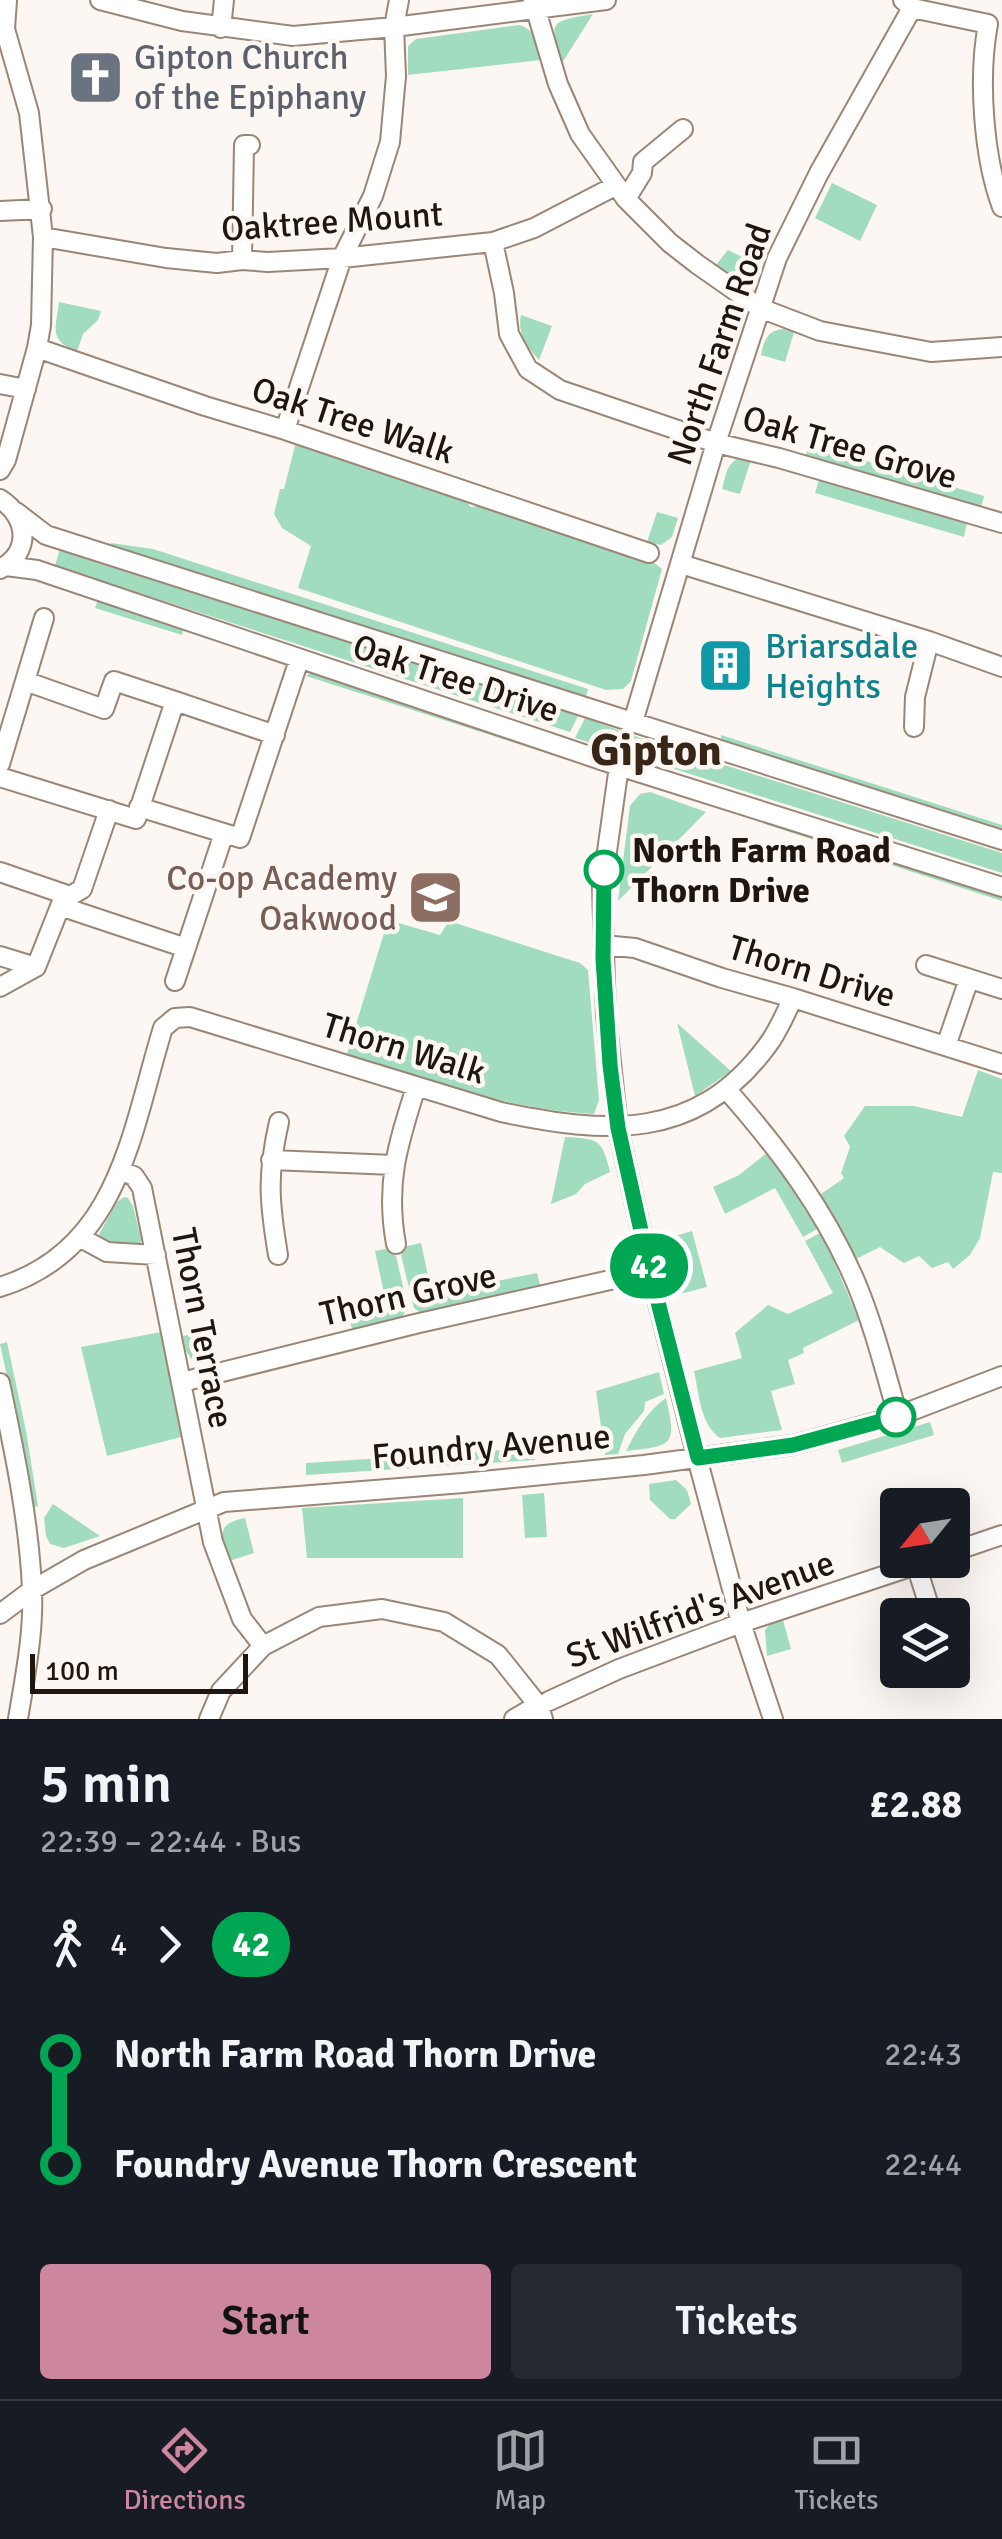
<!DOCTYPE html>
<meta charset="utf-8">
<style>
body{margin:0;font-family:Signika,sans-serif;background:#242831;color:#f1f3f6;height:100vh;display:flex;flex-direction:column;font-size:38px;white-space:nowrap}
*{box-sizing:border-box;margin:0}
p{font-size:32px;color:#9ea1a6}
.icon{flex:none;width:55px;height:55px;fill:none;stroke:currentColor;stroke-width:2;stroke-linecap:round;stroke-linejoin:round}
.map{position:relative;height:1719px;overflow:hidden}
.side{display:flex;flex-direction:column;background:#171b24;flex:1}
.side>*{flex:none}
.badge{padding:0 20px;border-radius:32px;font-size:35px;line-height:65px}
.needle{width:65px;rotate:240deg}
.controls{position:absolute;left:880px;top:1488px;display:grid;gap:20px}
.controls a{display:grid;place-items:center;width:90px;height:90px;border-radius:10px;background:#171b24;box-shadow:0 10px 40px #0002;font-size:50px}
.scale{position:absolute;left:30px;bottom:25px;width:218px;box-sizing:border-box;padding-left:10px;border:5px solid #1e160f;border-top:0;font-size:28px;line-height:35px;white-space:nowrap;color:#1e160f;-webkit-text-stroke:8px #fcf7f3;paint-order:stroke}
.map>.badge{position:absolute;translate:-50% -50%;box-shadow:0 0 0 5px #fff}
.legs{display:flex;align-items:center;gap:15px;height:110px;padding:0 40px;font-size:32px}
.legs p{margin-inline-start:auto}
.head{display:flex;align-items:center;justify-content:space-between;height:170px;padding:0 40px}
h1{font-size:55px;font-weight:600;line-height:75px}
.action{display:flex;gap:20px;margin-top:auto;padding:20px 40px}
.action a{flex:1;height:115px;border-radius:10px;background:#cd869f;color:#111;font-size:40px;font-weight:600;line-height:115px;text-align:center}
.action a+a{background:#242831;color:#f1f3f6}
ul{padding:0 40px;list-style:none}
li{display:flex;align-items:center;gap:35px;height:110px;font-size:38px}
li i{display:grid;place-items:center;width:15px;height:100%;margin:0 12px;background:currentColor}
li i::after{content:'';width:25px;height:25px;margin:-12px;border:8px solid;border-radius:50%;background:#171b24}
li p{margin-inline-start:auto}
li:first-child i{background:linear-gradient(#0000 50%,currentColor 0)}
li:last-child i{background:linear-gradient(currentColor 50%,#0000 0)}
.menu{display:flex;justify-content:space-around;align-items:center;height:140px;border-top:2px solid #363941;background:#171b24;font-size:28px;color:#9ea1a6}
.menu a{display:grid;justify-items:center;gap:5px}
.menu .on{color:#cd869f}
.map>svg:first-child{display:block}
.green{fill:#a1dcbe}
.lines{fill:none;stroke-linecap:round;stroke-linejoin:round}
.minor-casing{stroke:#9b8676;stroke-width:22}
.minor{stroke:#fff;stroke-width:18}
.line-1-casing{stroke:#fff;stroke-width:22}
.line-1{stroke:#00a651;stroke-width:15}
.stop-1-dot{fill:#fff;stroke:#00a651;stroke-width:5}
.labels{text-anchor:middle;stroke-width:9;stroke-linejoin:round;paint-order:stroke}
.worship-label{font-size:35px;fill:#5b616d;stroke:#fcf7f3;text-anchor:start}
.street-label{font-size:35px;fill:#1e160f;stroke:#fcf7f3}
.culture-label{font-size:35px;fill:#0d838f;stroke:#fcf7f3;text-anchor:start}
.stop-label{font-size:35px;font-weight:bold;fill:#1e160f;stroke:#fcf7f3;text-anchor:start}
.education-label{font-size:35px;fill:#785e54;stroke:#fcf7f3;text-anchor:end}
.district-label{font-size:45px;font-weight:bold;fill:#372618;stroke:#fcf7f3}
</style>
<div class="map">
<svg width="1002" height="1719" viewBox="0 0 1002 1719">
<rect width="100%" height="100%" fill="#fcf7f3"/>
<path class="green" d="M593 14 562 63C549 20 549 22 593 14Z
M519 25C536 29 536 45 540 60L408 75V46L416 39Z
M832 183 877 205 860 241 815 218Z
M728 250 757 264C743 286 733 277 716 265Z
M59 302 101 311 98 320 83 334 77 351C48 341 56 327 59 302Z
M521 315 552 326 539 360C527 347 517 333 521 315Z
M784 329 794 332 785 362 761 355C764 341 767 330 784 329Z
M296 442 463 498 471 507 484 505 652 561 662 569 631 681 623 689 606 690 298 588 311 546 282 528 274 514 280 489H284Z
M809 444 984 496 981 507 806 455Z
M740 458 751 460 740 494 722 489C726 476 726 463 740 458Z
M819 480 967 523 964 537 815 493Z
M657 512 678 518 672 537 661 545 647 542Z
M111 543 153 549 588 689 586 697 248 588 110 547Z
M60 548 579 714 570 732 55 566Z
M98 600 184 627 182 635 95 608Z
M312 671 562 750 559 757 306 676Z
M585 718 663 746 657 764 575 738Z
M721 735 1002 825V833L720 745Z
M668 747 1002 853V873L662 765Z
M650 792 706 812 618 901 630 806 640 794Z
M768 817 1002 893V901L765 824Z
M388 920 440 935 449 921 580 963 588 970 599 1100 594 1114C507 1110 429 1080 347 1054Z
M677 1023 731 1071 695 1096Z
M978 1070 1002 1079V1173L993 1172 980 1238 970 1255 953 1269 948 1262 932 1268 919 1256 904 1263 880 1247 856 1259 821 1194 844 1178 841 1173 850 1147 844 1136 865 1106H914L962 1117Z
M565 1137C598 1139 602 1138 610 1172L585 1184 576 1194 551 1204Z
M768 1152 817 1229 803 1237 775 1188 725 1214 713 1187 739 1175Z
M124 1197 128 1198 133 1206 141 1239V1243C128 1249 107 1247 99 1234L117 1202Z
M692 1231 707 1287 676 1295 661 1240Z
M820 1233 832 1257 859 1320 803 1348 804 1353 788 1360 795 1384 771 1391 782 1430 720 1438C700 1424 699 1393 694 1371L742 1358 735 1333 768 1305 788 1314 833 1293 805 1241Z
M421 1243 432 1294 537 1273 541 1289 422 1314 414 1308 401 1255 407 1246Z
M385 1249 396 1256 408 1308 400 1319 352 1329 348 1312 386 1303 375 1251Z
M209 1330 218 1359 202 1363 193 1361 186 1351 183 1336Z
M161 1332 181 1437 107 1456 81 1347Z
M7 1342 26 1431 38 1506 31 1508 19 1432 0 1344Z
M659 1372 664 1394 645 1402 644 1411 625 1434 618 1454 605 1455 596 1391Z
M666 1398C677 1446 673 1446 626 1451 637 1430 646 1412 666 1398Z
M930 1422 934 1435 842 1463 838 1450Z
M534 1448 535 1460 306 1475V1463Z
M676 1480 687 1490 691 1504 675 1519H670L650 1500 649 1484Z
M544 1493 547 1537 525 1538 522 1495Z
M463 1498V1558H307L302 1508Z
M53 1504 100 1536 64 1548 50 1544 46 1536 44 1518Z
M245 1518 254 1553 229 1561C222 1537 214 1524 245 1518Z
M783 1620 791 1649 767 1656 765 1630 771 1623Z"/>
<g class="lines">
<defs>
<path id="minor" d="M100 0 182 21 293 36 394 27 606 0
M533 0 558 84 580 134 626 199 670 243 697 264 760 308 820 331 931 352 1002 347
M903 0 912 8 988 24
M0 20 5 29 29 113 43 237 41 325 37 348 6 460 0 470
M988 24C978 77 983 156 1002 207
M221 28 224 0
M5 29 7 0
M626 199 642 173 643 162 683 129
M0 211 42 209
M43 237 166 258 217 263 242 260 268 262 342 258 493 242 534 228 615 186
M493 242 504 293 509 334 528 369 560 390 716 443 779 458 1002 523
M242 260 244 145H250
M37 348 205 406 285 430 649 553
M0 384 26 389
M285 430 342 258 373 196 390 142 396 76 394 27 399 0
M0 499C28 517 32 552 0 569
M16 512 46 535 1002 840
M681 564 929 641 1002 667
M6 566 37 570 619 766 1002 887
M25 681 104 709 114 681 175 701
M633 722 716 443 777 258 819 173 912 8
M914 727 915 697 929 641
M0 764 44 618
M619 766 602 887 606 1015 618 1128 650 1271 699 1465 741 1623 773 1719
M0 777 136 819 175 701 275 735
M139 807 240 838 299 660
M0 872 70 896 82 889 109 810
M60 906 186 948 224 833
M603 945 635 948 722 978 793 998 1002 1064
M0 956 36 967
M926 965 1002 989
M175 981 186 948
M0 987 36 967 63 899
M946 1046 969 979
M727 1090C779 1149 825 1210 856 1283 874 1326 885 1371 898 1416
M271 1160 394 1165
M120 1170 134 1176 142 1188 213 1542 242 1619 263 1646
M81 1238 107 1252 156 1255
M396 1244C385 1183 398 1144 416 1087
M278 1255C269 1201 267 1175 279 1122
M0 1287C120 1250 131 1131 163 1028L175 1018 190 1017 501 1112C606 1134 696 1142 767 1046 778 1032 785 1014 793 998
M182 1382 415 1324 650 1271
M0 1383C14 1450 29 1520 32 1589 34 1633 25 1676 18 1719
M952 1552 1002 1535
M916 1565 932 1615
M0 1614 32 1590 84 1560 224 1502 463 1483 644 1465 793 1445 898 1416 1002 1376
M950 1670 951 1671
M549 1701 619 1669 741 1623 931 1560
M209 1719 221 1691 263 1646 319 1617 382 1609 444 1622 498 1655 538 1705 543 1719
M514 1719 538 1705"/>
</defs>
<use href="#minor" class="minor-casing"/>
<use href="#minor" class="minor"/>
</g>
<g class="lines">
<defs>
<path id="line-1" d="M604 870 603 959 610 1065 618 1128 650 1271 698 1458 793 1445 896 1417"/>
</defs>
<use href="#line-1" class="line-1-casing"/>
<use href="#line-1" class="line-1"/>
</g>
<defs>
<symbol id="church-square" viewBox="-11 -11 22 22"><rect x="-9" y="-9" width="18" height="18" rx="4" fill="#6b7280" stroke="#fcf7f3"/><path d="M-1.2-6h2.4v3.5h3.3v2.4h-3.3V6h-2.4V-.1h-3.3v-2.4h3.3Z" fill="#fff"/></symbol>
<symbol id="building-square" viewBox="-11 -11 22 22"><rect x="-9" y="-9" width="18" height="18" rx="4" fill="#0f9aa8" stroke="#fcf7f3"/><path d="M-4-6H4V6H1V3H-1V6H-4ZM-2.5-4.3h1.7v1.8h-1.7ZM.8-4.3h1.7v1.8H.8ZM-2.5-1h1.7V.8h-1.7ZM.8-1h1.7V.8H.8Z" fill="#fff"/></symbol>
<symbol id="school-square" viewBox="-11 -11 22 22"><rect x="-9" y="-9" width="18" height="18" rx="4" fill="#8d6e63" stroke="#fcf7f3"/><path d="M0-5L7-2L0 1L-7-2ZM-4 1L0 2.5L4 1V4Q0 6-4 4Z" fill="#fff"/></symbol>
</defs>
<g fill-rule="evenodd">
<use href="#church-square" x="64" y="46" width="63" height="63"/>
<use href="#building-square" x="694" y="634" width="63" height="63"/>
<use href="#school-square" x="404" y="866" width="63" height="63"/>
</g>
<g class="stop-1-dot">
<circle cx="604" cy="870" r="18"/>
<circle cx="896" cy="1417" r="18"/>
</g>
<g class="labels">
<g class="worship-label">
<text x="134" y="69">Gipton Church<tspan x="134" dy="40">of the Epiphany</tspan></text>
</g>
<g class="street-label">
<text transform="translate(332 221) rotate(-4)" y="12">Oaktree Mount</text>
<text transform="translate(719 344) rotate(-71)" y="12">North Farm Road</text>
<text transform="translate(353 420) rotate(18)" y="12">Oak Tree Walk</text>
<text transform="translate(850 447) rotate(16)" y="12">Oak Tree Grove</text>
<text transform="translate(456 678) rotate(18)" y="12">Oak Tree Drive</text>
<text transform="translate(812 971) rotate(17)" y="12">Thorn Drive</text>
<text transform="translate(404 1048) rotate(17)" y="12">Thorn Walk</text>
<text transform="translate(408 1294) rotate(-13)" y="12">Thorn Grove</text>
<text transform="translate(203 1328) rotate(79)" y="12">Thorn Terrace</text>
<text transform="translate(491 1446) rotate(-5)" y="12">Foundry Avenue</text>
<text transform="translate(700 1609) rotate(-20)" y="12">St Wilfrid's Avenue</text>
</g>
<g class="culture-label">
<text x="765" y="658">Briarsdale<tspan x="765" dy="40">Heights</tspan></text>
</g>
<g class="stop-label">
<text x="632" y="862">North Farm Road<tspan x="632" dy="40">Thorn Drive</tspan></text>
</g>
<g class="education-label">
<text x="397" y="890">Co-op Academy<tspan x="397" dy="40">Oakwood</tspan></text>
</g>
<g class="district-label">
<text x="656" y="765">Gipton</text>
</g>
</g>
</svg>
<div class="controls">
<a><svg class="needle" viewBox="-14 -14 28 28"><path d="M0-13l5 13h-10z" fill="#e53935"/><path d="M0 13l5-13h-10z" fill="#9ea1a6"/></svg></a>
<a><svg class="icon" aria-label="layers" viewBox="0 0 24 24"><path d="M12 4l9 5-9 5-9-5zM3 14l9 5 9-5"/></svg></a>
</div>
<div class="scale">100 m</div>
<b class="badge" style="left:649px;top:1266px;background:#00a651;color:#fff">42</b>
</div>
<section class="side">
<div class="head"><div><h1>5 min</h1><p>22:39 – 22:44 · Bus</p></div><b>£2.88</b></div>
<div class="legs"><svg class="icon" aria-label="walk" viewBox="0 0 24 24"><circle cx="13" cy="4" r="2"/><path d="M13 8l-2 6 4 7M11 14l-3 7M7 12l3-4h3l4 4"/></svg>4<svg class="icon" aria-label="forward" viewBox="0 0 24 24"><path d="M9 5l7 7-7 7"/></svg><b class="badge" style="background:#00a651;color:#fff">42</b></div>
<ul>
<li><i style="color:#00a651"></i><b>North Farm Road Thorn Drive</b><p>22:43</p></li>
<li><i style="color:#00a651"></i><b>Foundry Avenue Thorn Crescent</b><p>22:44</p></li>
</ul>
<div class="action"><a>Start</a><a>Tickets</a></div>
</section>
<nav class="menu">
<a class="on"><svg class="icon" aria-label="directions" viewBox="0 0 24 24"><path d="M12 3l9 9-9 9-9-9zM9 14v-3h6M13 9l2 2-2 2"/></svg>Directions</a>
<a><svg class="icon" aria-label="map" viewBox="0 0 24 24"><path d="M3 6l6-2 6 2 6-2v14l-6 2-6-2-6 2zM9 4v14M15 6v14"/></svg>Map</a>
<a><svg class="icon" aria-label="tickets" viewBox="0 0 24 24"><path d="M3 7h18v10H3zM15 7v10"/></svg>Tickets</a>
</nav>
